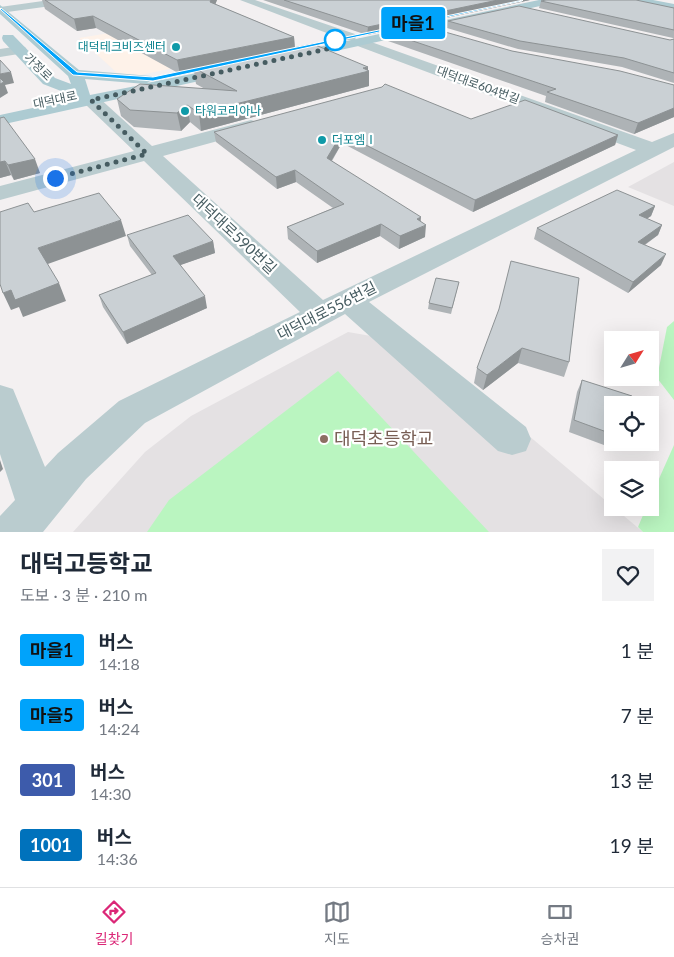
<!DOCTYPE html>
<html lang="ko">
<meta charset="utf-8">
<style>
body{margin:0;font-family:Lato,"Noto Sans KR",sans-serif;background:#f2f2f3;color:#1f2937;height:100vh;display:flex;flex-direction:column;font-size:19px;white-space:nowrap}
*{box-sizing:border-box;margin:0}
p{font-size:16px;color:#747a83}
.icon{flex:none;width:28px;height:28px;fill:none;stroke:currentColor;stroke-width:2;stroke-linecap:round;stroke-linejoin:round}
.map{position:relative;height:532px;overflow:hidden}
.details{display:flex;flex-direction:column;background:#fff;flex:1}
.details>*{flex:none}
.badge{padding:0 10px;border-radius:4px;font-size:18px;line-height:32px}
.needle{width:32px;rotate:53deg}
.controls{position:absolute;left:604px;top:331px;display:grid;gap:10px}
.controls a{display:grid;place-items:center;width:55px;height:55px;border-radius:0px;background:#fff;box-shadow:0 5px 20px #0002;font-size:25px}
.you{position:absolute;width:25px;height:25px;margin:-12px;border:4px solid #fff;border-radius:50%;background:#1a73e8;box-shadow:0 0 0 8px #1a73e833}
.map>.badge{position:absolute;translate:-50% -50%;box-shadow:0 0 0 2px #fff}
.round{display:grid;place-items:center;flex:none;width:52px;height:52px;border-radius:0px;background:#f2f2f3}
.summary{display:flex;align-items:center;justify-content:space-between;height:85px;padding:0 20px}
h1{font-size:24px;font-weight:700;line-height:38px}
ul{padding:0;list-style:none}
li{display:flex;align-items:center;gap:15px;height:65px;padding:0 20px}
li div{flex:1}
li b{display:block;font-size:19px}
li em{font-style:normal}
li .badge{min-width:55px;font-weight:700;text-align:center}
.tab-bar{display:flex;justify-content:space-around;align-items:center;height:70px;border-top:1px solid #e0e1e3;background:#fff;font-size:14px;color:#747a83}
.tab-bar a{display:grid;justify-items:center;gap:2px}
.tab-bar .on{color:#db2777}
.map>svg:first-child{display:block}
.commercial{fill:#fef2e9}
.education{fill:#e4e1e3}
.green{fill:#baf5c0}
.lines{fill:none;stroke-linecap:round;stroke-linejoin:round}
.street{fill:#bacccf;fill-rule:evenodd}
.primary{fill:#adcbd2;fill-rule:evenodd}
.wall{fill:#aeb3b6}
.shaded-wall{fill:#8d9294}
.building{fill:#cad0d4;stroke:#8d9294}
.line{fill:#00a3fb;stroke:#fff}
.walk{stroke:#465c61;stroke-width:5;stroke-dasharray:0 9}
.stop-dot{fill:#fff;stroke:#00a3fb;stroke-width:2.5}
.culture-dot{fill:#0f9aa8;stroke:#fff;stroke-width:2}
.education-dot{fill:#8d6e63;stroke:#fff;stroke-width:2}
.labels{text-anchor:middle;stroke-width:4.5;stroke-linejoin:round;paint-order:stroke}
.far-culture-label{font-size:12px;fill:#0d838f;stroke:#fff;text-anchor:start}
.far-street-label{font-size:12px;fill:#465c61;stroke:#fff}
.street-label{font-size:15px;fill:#465c61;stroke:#fff}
.near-education-label{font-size:18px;fill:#785e54;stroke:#fff;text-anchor:start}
</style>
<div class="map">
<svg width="674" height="532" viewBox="0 0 674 532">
<rect width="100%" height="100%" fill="#f3f0f1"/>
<path class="commercial" d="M195 19 174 68 140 75 117 73 79 38Z"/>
<path class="education" d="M674 162V206L628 187Z
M348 332 371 336 522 430 643 532H73L145 452 191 416Z"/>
<path class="green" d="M674 321V400L657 378 667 327Z
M338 371 489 532H147L169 500Z
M674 445V532H643L638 527 646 508H650V499Z"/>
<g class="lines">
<path class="street" d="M50 0H78L73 3 0 13V7Z
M240 0H255L355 34 356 37 355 40H345Z
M360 38 652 142 674 133V147L369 302 526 427 531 439 526 451 512 455 498 451 345 314 145 423 86 479 43 532H0V516L15 500 0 454V385L13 389 45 467 58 453 119 401 300 312 144 161 0 200V186L134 151 85 104 83 100 85 96H97L152 146 251 120 258 122 260 126 258 130 163 156 323 300 636 150 355 45 353 42Z
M20 46 25 47 27 50 25 53 0 57V49Z"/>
<path class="primary" d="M539 0H559L554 3 290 61 283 57 290 53Z
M631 0H653L674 4V10L636 3Z
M0 5 79 70 151 76 154 79 147 83 231 66 238 70 231 74 0 125V115L79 98 43 84 3 41 2 38 3 35H13L55 78 71 84 68 76 0 14ZM85 79 146 84 90 95Z"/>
</g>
<path class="wall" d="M33 0H217L215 4 294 37 295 48 369 71V86L201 131 190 122 181 131 134 127 121 116 117 99 205 89 196 84 194 71 180 74 96 28 77 31 45 9 42 0Z
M263 0H530L367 35Z
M541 1 674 8V83L622 67 518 49 447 28 448 21 670 40 674 39 673 38 539 8Z
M389 33 512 51 674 85V117L634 134 545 102 546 96 388 41Z
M0 118 40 173 14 180 11 175 0 178Z
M471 119 618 135 615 145 473 212 342 143 332 161 421 221 425 237 399 249 380 236 317 263 288 239 287 227 333 208 296 182 277 189 216 142 214 132Z
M655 206 651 216 647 219 662 225 658 235 645 245 661 265 628 293 534 239 537 228Z
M127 235 213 241 215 253 180 265 207 308 127 344 103 307 99 295 152 275 130 246Z
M579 278 569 362 564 377 518 363 483 390 474 383 477 368Z
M459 282 451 314 428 309 429 303Z
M582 380 612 405V442H625L620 451 569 432 577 392Z"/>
<path class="shaded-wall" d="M211 0H217L212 13 210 2Z
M498 0H530L367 35 368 27Z
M93 16 96 28 77 31 74 19Z
M294 37 295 50 194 68V71L180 74 177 60Z
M368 67V71H369V86L201 131 199 113Z
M11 72 14 83 5 85 8 93 0 98V74Z
M187 105 190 122 181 131 177 113Z
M674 108V117L634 134 638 123Z
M342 133V143L327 168V158Z
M618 135 615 145 473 212 475 200Z
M35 159 40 173 14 180 8 165Z
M5 161 11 175 0 178V162Z
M295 170 296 182 277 189 276 177Z
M655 206 651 216 636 225 639 215Z
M421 217 420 228 426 225 425 237 399 249 400 236 417 219Z
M121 220 126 236 45 265 38 248Z
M381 224 380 236 317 263V251Z
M662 225 658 235 634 252 638 242Z
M213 241 215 253 175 267 173 256Z
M666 254 661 265 628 293 633 282Z
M59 283 66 301 23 317 19 307 11 310 3 293 11 290Z
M205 296 207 308 127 344 123 332Z
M522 348 518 363 483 390 487 375Z
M0 460 3 469 0 472Z"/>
<path class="building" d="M45 0H211L210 2 294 37 177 60 93 16 74 19Z
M284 0H498L368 27Z
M546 0H636L674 8V30L541 1Z
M519 6 670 40 674 39V73L624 58 520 41 448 21Z
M424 26 512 51 620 71 674 85V108L638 123 547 92 556 89 389 33Z
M313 44 368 67 363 68 369 71 199 113 187 105 177 113 130 110 117 99 140 84 237 91 194 68Z
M0 60 11 72 0 74Z
M0 78 4 82 0 84Z
M385 84 471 119 525 100 618 135 475 200 342 133 327 158 421 217 417 219 426 225 400 236 381 224 317 251 287 227 344 204 295 170 276 177 214 132 382 87Z
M4 117 35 159 8 165 5 161 0 162V118Z
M617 190 655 206 639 215 662 225 638 242 666 254 633 282 537 228Z
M99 193 121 220 38 248 59 283 15 300 11 290 3 293 0 284V212L28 203 34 212Z
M188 215 213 241 173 256 205 296 123 332 99 295 156 273 127 235Z
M511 261 579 278 569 362 522 348 487 375 477 368 499 309Z
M436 278 459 282 452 308 429 303Z
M582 380 632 396 631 405H612V434L574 420Z"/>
<path class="line" d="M522 1 153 81 73 75 0 9 1 8 77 72 153 77 523 0Z"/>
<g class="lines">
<path class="walk" d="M55 178 147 154 91 100 341 46 335 40"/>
</g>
<circle class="stop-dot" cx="335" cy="40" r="10"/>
<g class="culture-dot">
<circle cx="176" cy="47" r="5"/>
<circle cx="185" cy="111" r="5"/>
<circle cx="322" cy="140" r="5"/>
</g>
<circle class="education-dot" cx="324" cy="439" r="5"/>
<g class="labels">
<g class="far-culture-label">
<text x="166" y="51" text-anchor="end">대덕테크비즈센터</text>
<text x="195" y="115">타워코리아나</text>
<text x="332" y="144">더포엠Ⅰ</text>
</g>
<g class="far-street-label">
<text transform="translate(38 67) rotate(44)" y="4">가정로</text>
<text transform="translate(478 85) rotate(20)" y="4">대덕대로604번길</text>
<text transform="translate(55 100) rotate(-12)" y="4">대덕대로</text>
</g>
<g class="street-label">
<text transform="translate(234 234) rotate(43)" y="5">대덕대로590번길</text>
<text transform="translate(327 311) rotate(-27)" y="5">대덕대로556번길</text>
</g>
<g class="near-education-label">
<text x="334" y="445">대덕초등학교</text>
</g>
</g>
</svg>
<div class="controls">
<a><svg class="needle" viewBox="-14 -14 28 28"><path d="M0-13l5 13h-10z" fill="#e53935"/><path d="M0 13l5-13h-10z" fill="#747a83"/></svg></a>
<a><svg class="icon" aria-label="locate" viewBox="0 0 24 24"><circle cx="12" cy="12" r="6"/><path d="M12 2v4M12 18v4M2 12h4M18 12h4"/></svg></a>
<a><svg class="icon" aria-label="layers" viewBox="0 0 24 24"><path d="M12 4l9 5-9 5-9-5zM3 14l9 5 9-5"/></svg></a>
</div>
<div class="you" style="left:55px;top:178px"></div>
<b class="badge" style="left:413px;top:23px;background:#00a3fb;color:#111">마을1</b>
</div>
<section class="details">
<div class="summary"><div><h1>대덕고등학교</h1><p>도보 · 3 분 · 210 m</p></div><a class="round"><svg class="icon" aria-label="heart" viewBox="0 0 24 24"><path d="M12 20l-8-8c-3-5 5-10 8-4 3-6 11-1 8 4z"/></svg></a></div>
<ul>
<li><span class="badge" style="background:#00a3fb;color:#111">마을1</span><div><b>버스</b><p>14:18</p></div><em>1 분</em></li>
<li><span class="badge" style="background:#00a3fb;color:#111">마을5</span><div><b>버스</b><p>14:24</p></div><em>7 분</em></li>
<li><span class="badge" style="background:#3d5bab;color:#fff">301</span><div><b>버스</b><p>14:30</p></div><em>13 분</em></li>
<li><span class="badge" style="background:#0072bc;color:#fff">1001</span><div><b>버스</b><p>14:36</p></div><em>19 분</em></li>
</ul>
</section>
<nav class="tab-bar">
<a class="on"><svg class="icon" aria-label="directions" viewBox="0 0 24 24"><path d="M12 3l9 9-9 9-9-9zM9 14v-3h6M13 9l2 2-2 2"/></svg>길찾기</a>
<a><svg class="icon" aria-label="map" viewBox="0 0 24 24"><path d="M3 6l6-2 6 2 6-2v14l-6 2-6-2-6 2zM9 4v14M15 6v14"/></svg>지도</a>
<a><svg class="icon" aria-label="tickets" viewBox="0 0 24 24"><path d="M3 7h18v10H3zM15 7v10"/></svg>승차권</a>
</nav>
